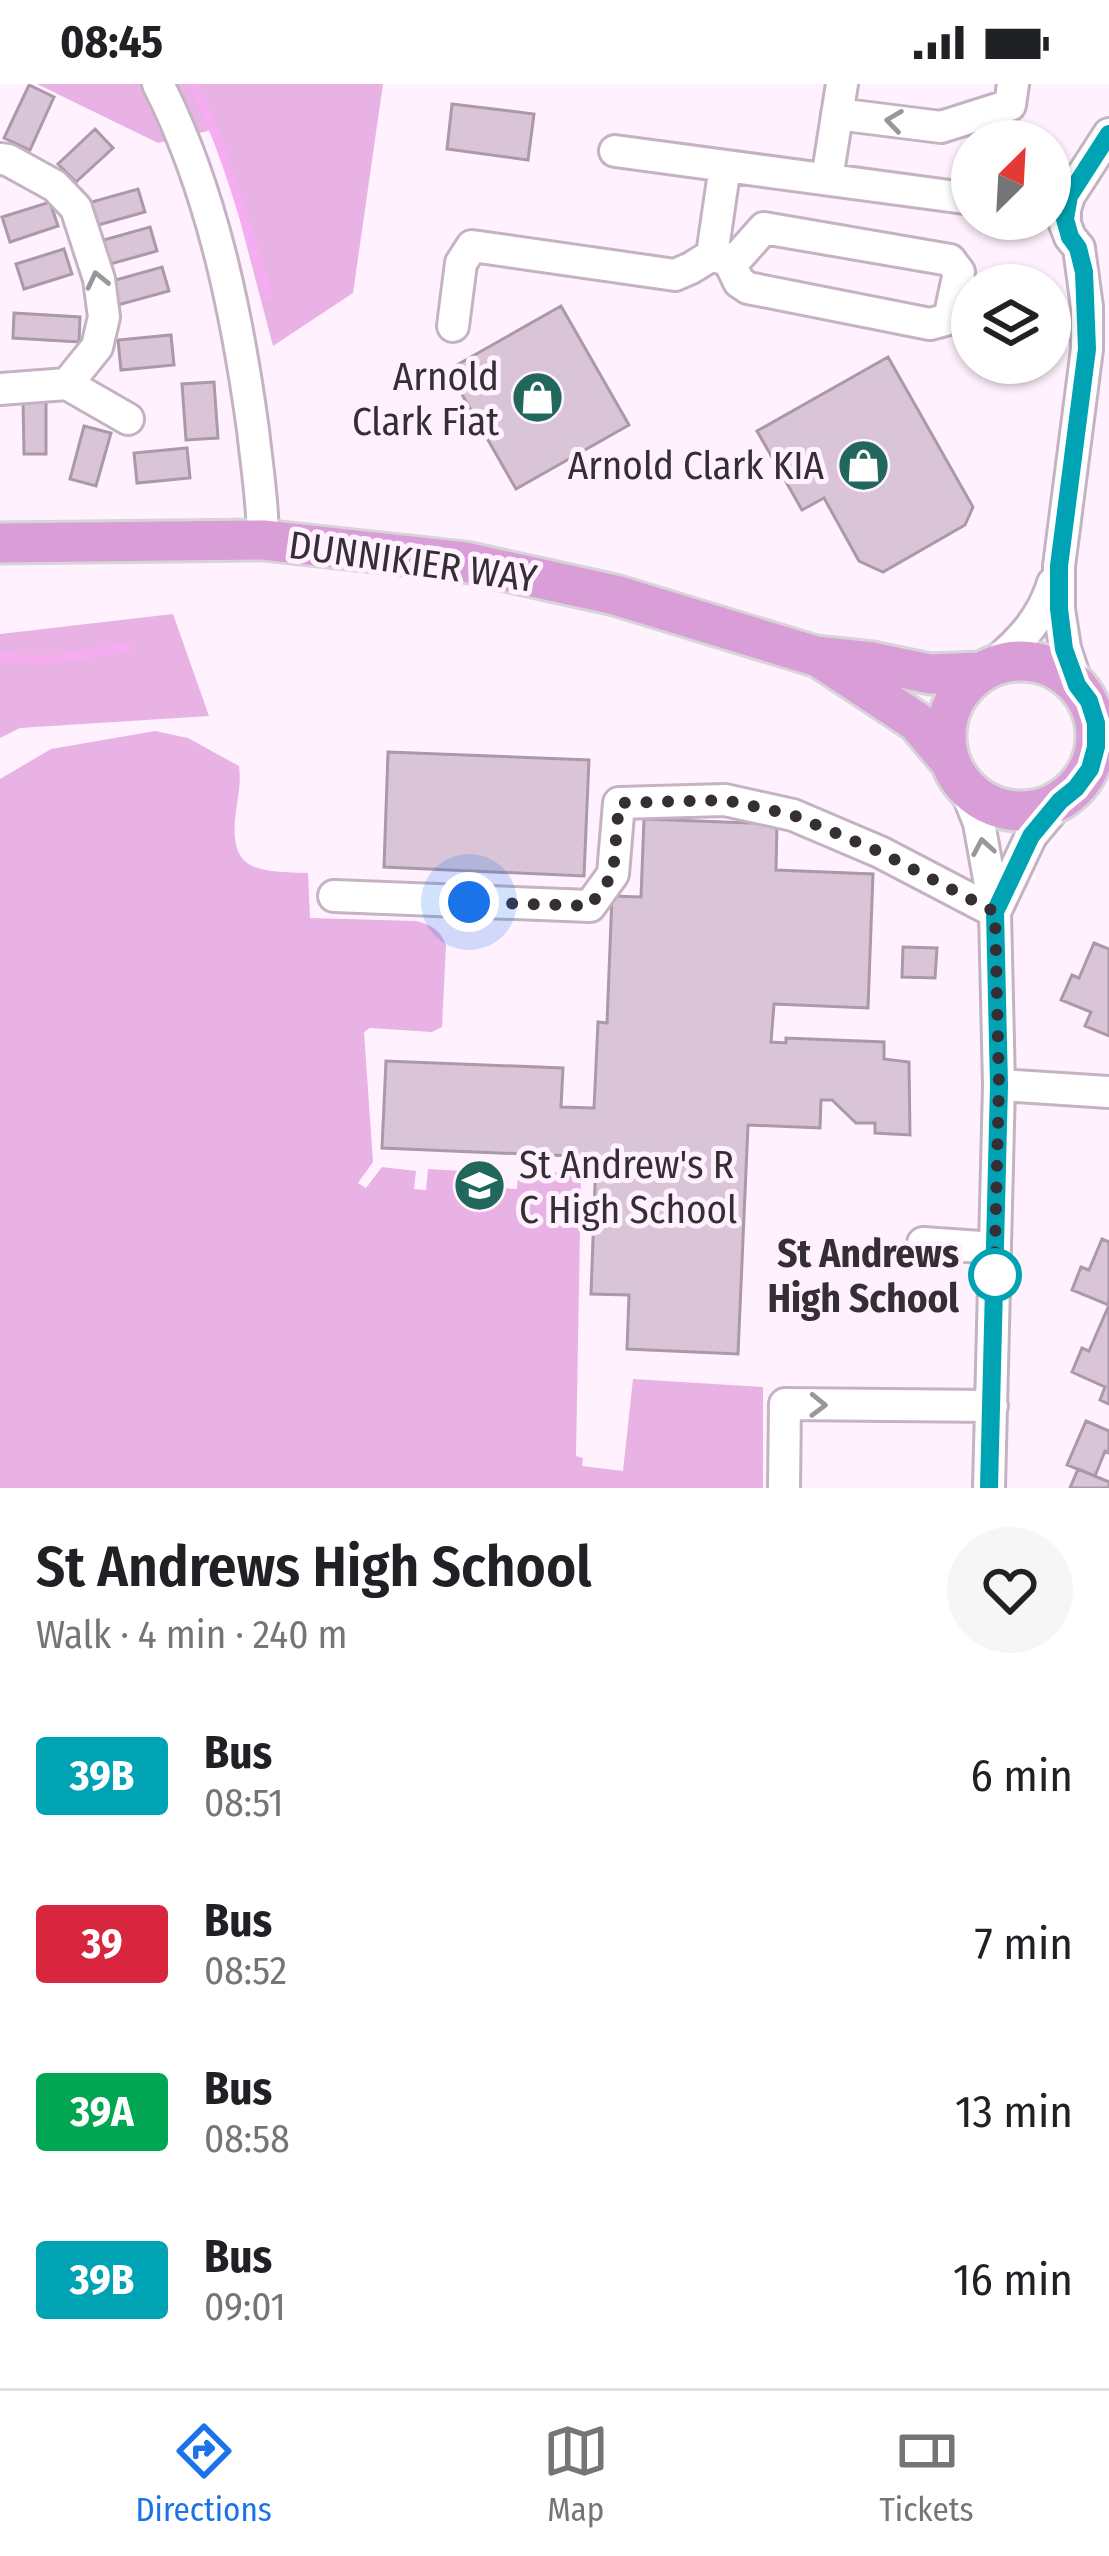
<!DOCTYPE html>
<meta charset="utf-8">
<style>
body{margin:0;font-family:"Fira Sans Condensed",sans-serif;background:#f6f6f6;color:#202124;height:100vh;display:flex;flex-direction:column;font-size:45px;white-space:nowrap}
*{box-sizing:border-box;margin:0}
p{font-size:39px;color:#757577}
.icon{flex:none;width:66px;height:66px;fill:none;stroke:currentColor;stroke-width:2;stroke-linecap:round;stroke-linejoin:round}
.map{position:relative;height:1404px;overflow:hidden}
.drawer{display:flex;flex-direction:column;background:#fff;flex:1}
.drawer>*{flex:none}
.badge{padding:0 24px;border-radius:9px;font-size:42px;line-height:78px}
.needle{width:78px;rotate:24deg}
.controls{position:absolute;left:951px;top:36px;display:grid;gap:24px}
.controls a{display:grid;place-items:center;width:120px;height:120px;border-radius:50%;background:#fff;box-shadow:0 3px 9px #0004;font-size:60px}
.you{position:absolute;width:60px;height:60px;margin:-30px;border:9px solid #fff;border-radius:50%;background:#1a73e8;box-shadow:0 0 0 18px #1a73e833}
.map>.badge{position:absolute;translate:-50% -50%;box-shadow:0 0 0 6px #fff}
.round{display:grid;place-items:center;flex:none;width:126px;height:126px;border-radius:63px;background:#f6f6f6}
.overview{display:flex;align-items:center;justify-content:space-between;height:204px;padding:0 36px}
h1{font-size:57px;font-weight:600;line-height:90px}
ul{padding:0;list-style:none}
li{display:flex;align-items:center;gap:36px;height:168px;padding:0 36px}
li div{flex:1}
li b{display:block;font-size:45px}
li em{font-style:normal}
li .badge{min-width:132px;font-weight:700;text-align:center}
.status{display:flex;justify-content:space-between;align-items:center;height:84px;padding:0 60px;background:#fff;direction:ltr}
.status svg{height:33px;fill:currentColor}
.tab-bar{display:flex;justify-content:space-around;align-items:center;height:168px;border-top:3px solid #e0e0e0;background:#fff;font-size:33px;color:#757577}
.tab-bar a{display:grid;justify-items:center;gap:6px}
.tab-bar .active{color:#1a73e8}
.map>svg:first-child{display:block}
.green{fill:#e8b3e4}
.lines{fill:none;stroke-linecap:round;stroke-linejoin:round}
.stream{stroke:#f6acf1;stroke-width:9}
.building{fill:#d9c5d7;stroke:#ab98a9;stroke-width:3}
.minor-casing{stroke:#c5b2c3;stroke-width:36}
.major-casing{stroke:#d7d5d7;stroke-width:45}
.minor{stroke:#fff;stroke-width:30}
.major{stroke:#d99dd7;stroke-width:39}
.oneway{stroke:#9a969a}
.line-casing{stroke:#fff;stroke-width:27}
.line{stroke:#00a3b4;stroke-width:18}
.walk{stroke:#352e35;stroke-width:12;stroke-dasharray:0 21.6}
.stop-dot{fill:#fff;stroke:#00a3b4;stroke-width:6}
.labels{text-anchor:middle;stroke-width:10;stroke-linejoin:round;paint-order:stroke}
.poi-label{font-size:39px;fill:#352e35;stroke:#fff2fe;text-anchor:end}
.street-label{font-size:39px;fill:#352e35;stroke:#fff2fe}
.stop-label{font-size:39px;font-weight:bold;fill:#352e35;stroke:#fff2fe;text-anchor:end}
</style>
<div class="status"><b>08:45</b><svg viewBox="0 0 49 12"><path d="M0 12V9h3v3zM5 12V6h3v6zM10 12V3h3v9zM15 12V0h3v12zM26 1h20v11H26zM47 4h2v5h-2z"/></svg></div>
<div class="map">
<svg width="1109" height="1404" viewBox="0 0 1109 1404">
<rect width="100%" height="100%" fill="#fff2fe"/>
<path class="green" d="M37 0H383L353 209 273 262 216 45 158 59Z
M173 530 209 632 20 644 0 654V550Z
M155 647 188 654 239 682C241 697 239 706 237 720 226 786 252 788 308 789L310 834 416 837C431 841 440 845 446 861L442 943 432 948 370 944 364 948 373 1078 358 1099 366 1104 382 1083 416 1087 414 1105 426 1106 428 1085 500 1089 501 1104 517 1105 518 1089 581 1088 576 1372 583 1374 582 1382 623 1387 633 1295 763 1303V1404H0V695L51 665Z"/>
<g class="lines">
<path class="stream" d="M193 0C227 67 245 140 268 211
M0 573 49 576 128 563"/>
</g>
<path class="building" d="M29 1 54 13 30 66 4 54Z
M452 20 534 30 528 76 447 65Z
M95 45 113 64 76 98 58 80Z
M138 105 145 128 95 142 88 119Z
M50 118 58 142 10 158 2 133Z
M150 143 157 167 107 181 100 157Z
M64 165 72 190 24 205 16 180Z
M162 183 169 207 118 221 112 197Z
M561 222 629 341 516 405 448 286Z
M14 229 80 233 79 258 13 254Z
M171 251 174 281 121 286 118 256Z
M888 273 973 423 965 441 883 488 859 477 824 414 802 426 757 347Z
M214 298 218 354 186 356 182 300Z
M23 316H46V370H24Z
M84 342 111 349 96 402 70 395Z
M187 364 190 394 137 399 134 369Z
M388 668 589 676 584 792 384 783Z
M644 735 777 740 776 786 873 790 868 924 774 920 771 958 786 959V954L884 958V975L909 978 910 1051 875 1049V1039H856L832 1016H821L820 1044 748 1041 738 1270 627 1265 629 1211 591 1210 596 1073 382 1064 386 977 563 984 561 1023 594 1024 598 938 607 939 612 812 641 813Z
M1094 859 1109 865V952L1085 942 1091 928 1061 916 1072 891 1079 894Z
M903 863 937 864 935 894 902 893Z
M1102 1155 1109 1158V1320L1100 1316 1105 1303 1072 1288 1082 1264 1089 1267 1109 1221 1072 1206 1081 1183 1089 1186Z
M1086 1337 1109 1347V1369L1105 1367 1095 1392 1067 1381Z
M1078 1385 1109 1398V1404H1070Z"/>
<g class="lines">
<defs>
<path id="minor" d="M158 0C212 106 237 229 253 346 257 383 263 419 263 456
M837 30 941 43 1010 21 1013 0
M615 67 972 115
M0 75 8 76 55 102 76 124 99 195 104 233 97 263 67 300 0 305
M827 95 842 0
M712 171 729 177 740 171 764 144 950 176 959 188 949 235 930 240 748 204 739 198 729 177
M453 242 461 179 472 162 675 191 691 184 712 171 725 82
M67 300 128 335
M991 582C1020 558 1042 535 1053 499
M1077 601 1065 564 1059 525V482L1087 265V223L1079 164 1070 153 1065 140V125L1069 112 1109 50
M964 701 979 739 995 828 999 1001 989 1404
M334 812 590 822 613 790 619 719 725 716 793 731 880 768 995 828
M995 828 1031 752 1060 717
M999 1001 1109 1008
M923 1159 995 1164
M784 1404 785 1320 992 1322"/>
<path id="major" d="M0 459 263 456 465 478 615 511 815 572 872 578 930 590 980 588
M823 576 917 638 949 676
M946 652a75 75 0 1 1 150 0a75 75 0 1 1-150 0Z"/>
</defs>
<use href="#minor" class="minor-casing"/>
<use href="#major" class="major-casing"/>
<use href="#minor" class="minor"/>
<use href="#major" class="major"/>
</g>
<defs><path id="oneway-chevron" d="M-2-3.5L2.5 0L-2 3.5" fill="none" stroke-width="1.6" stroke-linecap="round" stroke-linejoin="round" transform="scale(3)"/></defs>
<g class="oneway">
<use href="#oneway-chevron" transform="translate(894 37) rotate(-172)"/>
<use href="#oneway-chevron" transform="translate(97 196) rotate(-103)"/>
<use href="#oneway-chevron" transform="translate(983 763) rotate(-100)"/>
<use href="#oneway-chevron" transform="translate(818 1321) rotate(1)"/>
</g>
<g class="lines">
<defs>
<path id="line" d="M989 1404 999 1001 995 828 1031 752 1060 717 1076 704 1090 685 1096 663V639L1089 617 1077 601 1064 565 1059 525V482L1087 265 1084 188 1078 164 1070 153 1065 135 1069 112 1109 50"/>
</defs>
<use href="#line" class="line-casing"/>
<use href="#line" class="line"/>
<path class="walk" d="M469 818 590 822 613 790 619 719 725 716 793 731 880 768 995 828 999 1001 994 1203 995 1191"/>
</g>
<defs>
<symbol id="shop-disc" viewBox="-11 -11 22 22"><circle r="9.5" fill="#21675b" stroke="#fff2fe"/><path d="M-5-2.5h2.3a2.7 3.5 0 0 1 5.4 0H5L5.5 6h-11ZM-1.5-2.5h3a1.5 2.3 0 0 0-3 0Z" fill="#fff"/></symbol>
<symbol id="school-disc" viewBox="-11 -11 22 22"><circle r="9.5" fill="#21675b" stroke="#fff2fe"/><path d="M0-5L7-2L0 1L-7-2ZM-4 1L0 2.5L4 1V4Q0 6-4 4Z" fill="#fff"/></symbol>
</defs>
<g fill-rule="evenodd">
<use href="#shop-disc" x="508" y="284" width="59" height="59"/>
<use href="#shop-disc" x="834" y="352" width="59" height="59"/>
<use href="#school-disc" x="450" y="1072" width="59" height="59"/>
</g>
<circle class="stop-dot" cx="995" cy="1191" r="24"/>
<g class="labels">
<g class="poi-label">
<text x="499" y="306">Arnold<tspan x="499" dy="45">Clark Fiat</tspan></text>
<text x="824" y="395">Arnold Clark KIA</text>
<text x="519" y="1094" text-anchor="start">St Andrew's R<tspan x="519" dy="45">C High School</tspan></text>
</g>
<g class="street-label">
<text transform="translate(413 477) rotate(8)" y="14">DUNNIKIER WAY</text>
</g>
<g class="stop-label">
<text x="959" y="1183">St Andrews<tspan x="959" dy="45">High School</tspan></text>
</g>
</g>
</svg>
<div class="controls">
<a><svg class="needle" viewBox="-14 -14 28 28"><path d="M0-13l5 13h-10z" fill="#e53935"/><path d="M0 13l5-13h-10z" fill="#757577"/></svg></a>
<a><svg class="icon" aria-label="layers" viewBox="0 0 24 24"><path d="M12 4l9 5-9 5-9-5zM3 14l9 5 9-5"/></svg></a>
</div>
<div class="you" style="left:469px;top:818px"></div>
</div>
<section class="drawer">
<div class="overview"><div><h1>St Andrews High School</h1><p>Walk · 4 min · 240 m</p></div><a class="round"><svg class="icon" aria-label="heart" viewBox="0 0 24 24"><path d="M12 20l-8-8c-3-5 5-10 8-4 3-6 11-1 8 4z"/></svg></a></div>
<ul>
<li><span class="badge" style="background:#00a3b4;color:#fff">39B</span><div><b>Bus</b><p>08:51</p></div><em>6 min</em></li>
<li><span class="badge" style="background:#d7263d;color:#fff">39</span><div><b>Bus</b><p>08:52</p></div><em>7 min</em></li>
<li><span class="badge" style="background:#00a651;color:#fff">39A</span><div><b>Bus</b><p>08:58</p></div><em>13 min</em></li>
<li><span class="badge" style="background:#00a3b4;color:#fff">39B</span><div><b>Bus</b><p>09:01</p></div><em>16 min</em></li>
</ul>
</section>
<nav class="tab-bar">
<a class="active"><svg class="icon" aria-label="directions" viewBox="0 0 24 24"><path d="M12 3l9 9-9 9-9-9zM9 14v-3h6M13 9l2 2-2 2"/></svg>Directions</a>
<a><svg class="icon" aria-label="map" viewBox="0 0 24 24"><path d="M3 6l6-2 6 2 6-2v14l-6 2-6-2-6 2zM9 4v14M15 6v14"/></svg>Map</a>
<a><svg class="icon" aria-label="tickets" viewBox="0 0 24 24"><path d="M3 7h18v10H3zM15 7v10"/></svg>Tickets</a>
</nav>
